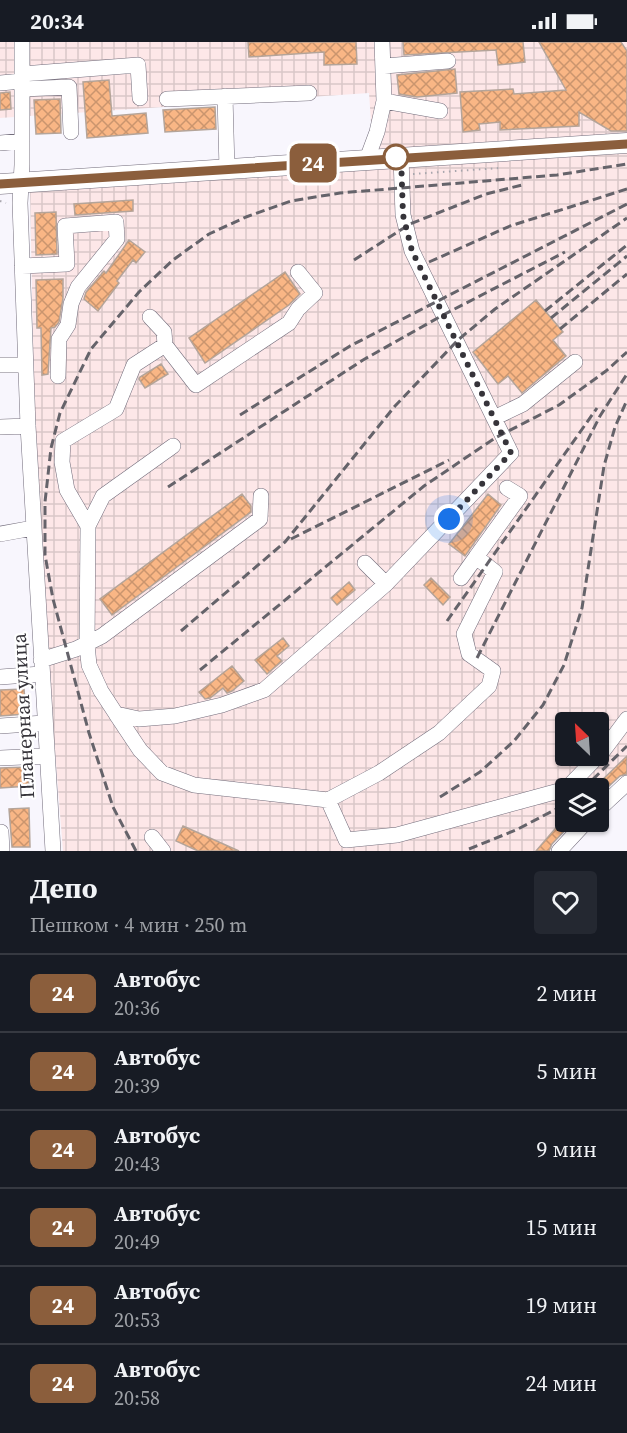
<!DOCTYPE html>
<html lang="ru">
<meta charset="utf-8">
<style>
body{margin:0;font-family:"Source Serif 4",serif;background:#242831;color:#f1f3f6;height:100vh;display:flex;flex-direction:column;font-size:22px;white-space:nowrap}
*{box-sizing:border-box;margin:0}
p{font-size:20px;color:#9ea1a6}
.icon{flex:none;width:33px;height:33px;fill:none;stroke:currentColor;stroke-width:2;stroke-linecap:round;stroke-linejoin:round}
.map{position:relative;height:809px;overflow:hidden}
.panel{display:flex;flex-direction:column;background:#171b24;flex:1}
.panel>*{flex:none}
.badge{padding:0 12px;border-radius:9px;font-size:21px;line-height:39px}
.needle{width:39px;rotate:335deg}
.controls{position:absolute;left:555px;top:670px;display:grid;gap:12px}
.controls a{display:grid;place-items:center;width:54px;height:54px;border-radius:6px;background:#171b24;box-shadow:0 2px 4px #0004;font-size:30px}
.you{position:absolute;width:30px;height:30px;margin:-15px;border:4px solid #fff;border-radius:50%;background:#1a73e8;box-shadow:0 0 0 9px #1a73e833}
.map>.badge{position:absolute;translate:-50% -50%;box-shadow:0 0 0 3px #fff}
.round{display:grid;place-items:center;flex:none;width:63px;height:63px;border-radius:6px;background:#242831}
.headline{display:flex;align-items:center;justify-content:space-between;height:102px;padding:0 30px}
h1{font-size:28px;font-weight:700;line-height:45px}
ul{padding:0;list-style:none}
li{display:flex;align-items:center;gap:18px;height:78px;padding:0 30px;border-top:2px solid #363941}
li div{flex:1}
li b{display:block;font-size:22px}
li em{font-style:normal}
li .badge{min-width:66px;font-weight:700;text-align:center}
.status{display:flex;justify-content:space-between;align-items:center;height:42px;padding:0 30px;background:#171b24;direction:ltr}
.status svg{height:16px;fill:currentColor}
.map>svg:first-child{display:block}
.industrial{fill:url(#industrial-grid);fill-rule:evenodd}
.building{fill:url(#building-cross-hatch);stroke:#b4a499;stroke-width:1.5}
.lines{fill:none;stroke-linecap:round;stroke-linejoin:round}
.minor-casing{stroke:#726c7b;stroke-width:16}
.major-casing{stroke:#726c7b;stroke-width:21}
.path{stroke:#a8a6ad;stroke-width:2;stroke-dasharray:1.5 4.5;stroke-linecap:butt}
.minor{stroke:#fff;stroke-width:15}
.major{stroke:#fff;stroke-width:20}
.rail{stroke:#65636a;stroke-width:3;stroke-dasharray:9 4.5;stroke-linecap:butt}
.line-casing{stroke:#fff;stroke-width:14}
.line{stroke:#8b5e3c;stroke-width:9}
.walk{stroke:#36343a;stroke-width:6;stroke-dasharray:0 10.8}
.stop-dot{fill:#fff;stroke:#8b5e3c;stroke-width:3}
.labels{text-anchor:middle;stroke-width:4.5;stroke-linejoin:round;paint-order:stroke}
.street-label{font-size:20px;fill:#36343a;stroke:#fff}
</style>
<div class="status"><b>20:34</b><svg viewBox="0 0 49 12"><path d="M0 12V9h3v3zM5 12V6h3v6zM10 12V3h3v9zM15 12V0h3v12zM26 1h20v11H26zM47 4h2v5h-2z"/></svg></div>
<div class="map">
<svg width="627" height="809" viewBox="0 0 627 809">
<defs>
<pattern id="industrial-grid" width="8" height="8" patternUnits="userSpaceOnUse" patternTransform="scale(1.5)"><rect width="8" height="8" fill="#fde7e8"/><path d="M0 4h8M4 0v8" fill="none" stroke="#d9c7c8"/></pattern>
<pattern id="building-cross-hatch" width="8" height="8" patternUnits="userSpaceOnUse" patternTransform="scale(1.5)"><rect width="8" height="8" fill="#f9b685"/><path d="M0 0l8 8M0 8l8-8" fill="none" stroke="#ca956e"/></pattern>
</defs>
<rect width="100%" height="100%" fill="#f8f6fd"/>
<path class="industrial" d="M0 0H627V714L593 747H566L565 774 536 809H63L43 558 34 351 30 149 374 124 369 51 0 76ZM566 681H598V714H566Z"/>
<path class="building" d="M248 0H356L357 22 324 23V10L249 15Z
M403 0H523L525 20 498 23 496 8 404 13Z
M539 0H621L627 9V89H611L579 70V84L500 88V80L479 82 480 88 463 90 460 50 513 47 514 52 566 48Z
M455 27 457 51 417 55 399 52 397 33Z
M109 38 112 74 146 71 148 91 87 96 83 40Z
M10 50 11 67 0 68V51Z
M60 57 61 91 36 92 34 58Z
M215 65 216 87 165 90 163 68Z
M133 158V169L75 173 74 162Z
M56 170 57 212 36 213 35 171Z
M129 198 145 210 136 221 133 218 117 239 119 241 98 269 84 257 86 250 104 229 106 231Z
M285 230 300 252 289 263 205 321 189 296Z
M63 237V256L59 280 55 285 51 286 48 332 42 333 41 286H37L36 238Z
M536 258 563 290 553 298 566 314 522 351 508 334 498 342 473 310Z
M161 322 168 332 145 346 139 337 140 335Z
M242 452 251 464V470L112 573 100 557Z
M488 452 501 463 465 514 449 502Z
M431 536 450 555 443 563 424 543Z
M349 540 355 548 337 563 331 556Z
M283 596 289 604 277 614 282 619 267 632 255 618Z
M232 624 244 639 232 649 227 651 223 646 210 656 205 657 199 650Z
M24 647 26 672 0 674V648Z
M627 714V732L620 734 598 754V742Z
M28 725 29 744 0 746V726Z
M29 766 30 805H12L9 767Z
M566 774V780H573L552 802 549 809H536Z
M183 784 239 809H198L176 799Z"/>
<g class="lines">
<defs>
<path id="minor" d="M22 0V123L20 161 28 384 53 809
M384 24 448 19
M22 32 138 23 140 56
M0 41 22 39
M22 47 69 45 71 90
M225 54 227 127
M167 57 309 51
M384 59 440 69
M0 101 22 99
M367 117 377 90 384 59 382 0
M22 224 67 222 65 184 116 180 117 197 78 245 71 262 68 283 59 297 58 334
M298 230 315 251 298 267 289 281 196 343 165 303 134 323 116 367 63 399 62 420 67 448 88 484 87 602 89 623 101 649 116 672 139 677 175 674 222 663 264 648 386 542 365 521
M150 275 164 290 165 303
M0 323H25
M494 376 523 362 575 320
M0 385 28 384
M88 484 103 454 173 404
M0 492 33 486
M476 515 520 454 507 446
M386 542 511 411 412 209 403 173 401 115
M41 618 76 607 102 594 260 477 261 454
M0 635 41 632
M116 672 140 708 162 731 194 743 328 758 379 731 439 691 489 644 493 629 469 612 464 592 495 530 476 515 461 536
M0 684 44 681
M0 716 46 714
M566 747 603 709 627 677
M328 758 346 798 397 793 566 747
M598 768 627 741
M1 790 2 809
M152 795 163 809
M559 809 586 780"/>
<path id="major" d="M0 142 627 101"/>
</defs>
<use href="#minor" class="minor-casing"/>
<use href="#major" class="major-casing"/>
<path class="path" d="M413 132 500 126
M0 159 6 161"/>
<use href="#minor" class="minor"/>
<use href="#major" class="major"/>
<path class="rail" d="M354 218 410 182 486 152 522 143
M429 220 510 184 627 147
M545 269 627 203
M551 276 627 214
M560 287 627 232
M240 373 350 304 627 162
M168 445 363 318 443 273 565 210
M291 497 449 418
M447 579 597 366
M181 589 285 500 395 364 458 298 495 267 627 176
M477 616 600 374 627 332
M200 628 424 444 495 396 559 363 606 329 627 310
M583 747 627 704
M440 755 480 730 514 699 543 663 564 623 582 566 604 424 615 385 627 358
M469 807 516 788 566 762
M136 809 113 765 89 691 53 557 45 513V460L51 406 60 371 91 307 139 250 173 218 209 192 246 175 291 159 340 151 557 133 627 122"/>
</g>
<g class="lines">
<defs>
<path id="line" d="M0 142 627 102"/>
</defs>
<use href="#line" class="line-casing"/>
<use href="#line" class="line"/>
<path class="walk" d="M396 115H401L403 173 412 209 511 411 449 477"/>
</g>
<circle class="stop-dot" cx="396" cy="115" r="12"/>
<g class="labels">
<g class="street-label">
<text transform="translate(23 674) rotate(-93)" y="7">Планерная улица</text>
</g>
</g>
</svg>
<div class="controls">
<a><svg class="needle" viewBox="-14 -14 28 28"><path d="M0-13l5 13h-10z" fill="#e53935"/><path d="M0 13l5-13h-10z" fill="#9ea1a6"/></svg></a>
<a><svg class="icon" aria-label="layers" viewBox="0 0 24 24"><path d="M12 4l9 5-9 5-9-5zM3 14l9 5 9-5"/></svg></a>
</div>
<div class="you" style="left:449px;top:477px"></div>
<b class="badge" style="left:313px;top:121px;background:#8b5e3c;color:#fff">24</b>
</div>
<section class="panel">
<div class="headline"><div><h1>Депо</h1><p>Пешком · 4 мин · 250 m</p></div><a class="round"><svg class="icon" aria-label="heart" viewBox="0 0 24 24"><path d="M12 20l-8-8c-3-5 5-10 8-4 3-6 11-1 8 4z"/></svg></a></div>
<ul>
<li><span class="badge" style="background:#8b5e3c;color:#fff">24</span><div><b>Автобус</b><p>20:36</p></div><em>2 мин</em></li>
<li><span class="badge" style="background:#8b5e3c;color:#fff">24</span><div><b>Автобус</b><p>20:39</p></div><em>5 мин</em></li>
<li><span class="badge" style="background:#8b5e3c;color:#fff">24</span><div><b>Автобус</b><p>20:43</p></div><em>9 мин</em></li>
<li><span class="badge" style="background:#8b5e3c;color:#fff">24</span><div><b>Автобус</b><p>20:49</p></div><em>15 мин</em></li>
<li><span class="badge" style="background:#8b5e3c;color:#fff">24</span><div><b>Автобус</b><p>20:53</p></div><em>19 мин</em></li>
<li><span class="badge" style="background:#8b5e3c;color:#fff">24</span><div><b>Автобус</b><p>20:58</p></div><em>24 мин</em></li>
</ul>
</section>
